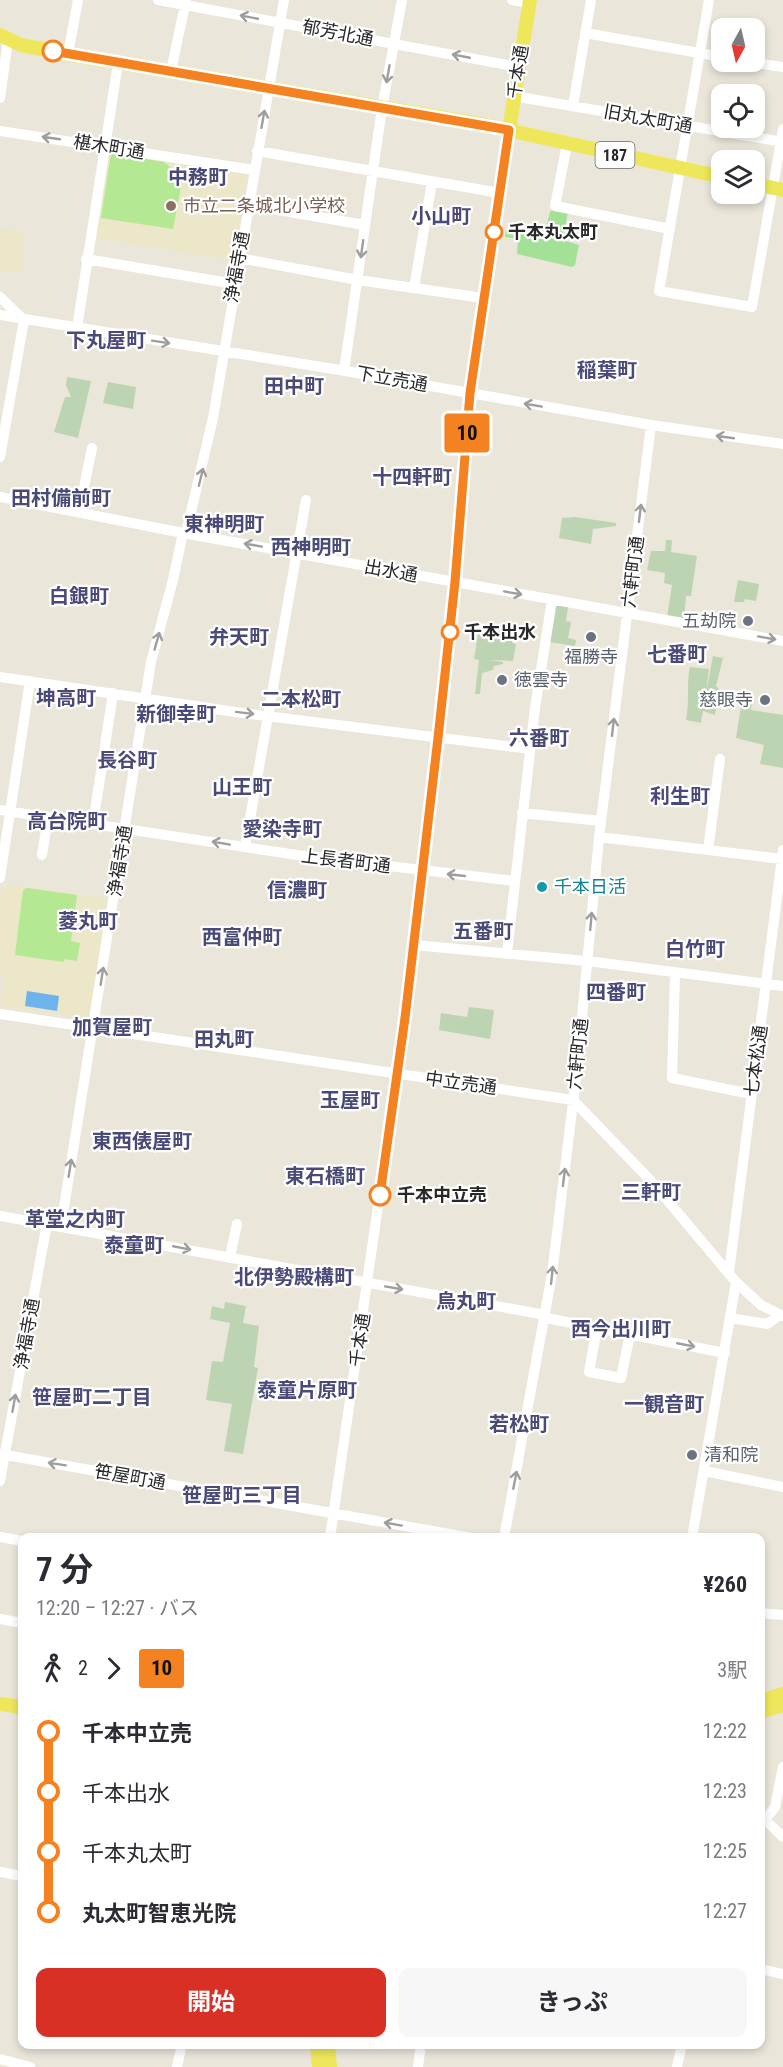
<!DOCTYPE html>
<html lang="ja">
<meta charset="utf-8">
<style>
body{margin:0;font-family:"Roboto Condensed","Noto Sans JP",sans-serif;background:#f7f7f7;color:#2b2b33;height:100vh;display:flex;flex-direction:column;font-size:22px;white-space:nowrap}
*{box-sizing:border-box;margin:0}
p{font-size:20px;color:#7c7c81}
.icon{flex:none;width:33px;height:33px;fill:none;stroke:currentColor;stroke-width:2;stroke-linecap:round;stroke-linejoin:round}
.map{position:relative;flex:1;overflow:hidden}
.sheet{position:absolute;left:18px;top:1533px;width:747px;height:516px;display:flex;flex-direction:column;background:#fff;border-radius:12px;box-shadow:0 3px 9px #0003}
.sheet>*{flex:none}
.badge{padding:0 12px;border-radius:4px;font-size:21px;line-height:39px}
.needle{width:39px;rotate:188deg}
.tools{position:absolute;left:711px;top:18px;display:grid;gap:12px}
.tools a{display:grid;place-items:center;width:54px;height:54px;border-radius:12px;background:#fff;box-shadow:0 3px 9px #0003;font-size:30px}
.map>.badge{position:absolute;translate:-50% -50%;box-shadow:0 0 0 3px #fff}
.legs{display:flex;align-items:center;gap:9px;height:66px;padding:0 18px;font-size:20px}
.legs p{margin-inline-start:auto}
.overview{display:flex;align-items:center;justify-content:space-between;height:102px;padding:0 18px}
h1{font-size:33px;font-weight:700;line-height:45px}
.action{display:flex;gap:12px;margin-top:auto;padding:12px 18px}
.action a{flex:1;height:69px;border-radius:12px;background:#d93025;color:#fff;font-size:24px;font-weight:700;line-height:69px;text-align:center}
.action a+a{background:#f7f7f7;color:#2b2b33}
ul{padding:0 18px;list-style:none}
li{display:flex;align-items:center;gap:21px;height:60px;font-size:22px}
li i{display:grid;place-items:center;width:9px;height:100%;margin:0 8px;background:currentColor}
li i::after{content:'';width:15px;height:15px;margin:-8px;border:4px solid;border-radius:50%;background:#fff}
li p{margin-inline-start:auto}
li:first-child i{background:linear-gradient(#0000 50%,currentColor 0)}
li:last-child i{background:linear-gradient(currentColor 50%,#0000 0)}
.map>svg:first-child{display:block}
.education{fill:#ece7c9}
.green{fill:#a2e196}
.cemetery{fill:#bcd4b1}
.pitch{fill:#b4e892}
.water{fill:#6db3ec}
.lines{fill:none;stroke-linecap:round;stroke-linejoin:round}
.minor{stroke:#fff;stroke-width:10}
.major{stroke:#eee75b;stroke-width:14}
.oneway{stroke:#9e9e9e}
.line-1-casing{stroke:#fff;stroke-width:14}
.line-1{stroke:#f58220;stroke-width:9}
.stop-1-dot{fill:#fff;stroke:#f58220;stroke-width:3}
.education-dot{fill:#8d6e63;stroke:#fff;stroke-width:2}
.worship-dot{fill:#6b7280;stroke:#fff;stroke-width:2}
.culture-dot{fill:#0f9aa8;stroke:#fff;stroke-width:2}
.labels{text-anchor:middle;stroke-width:4.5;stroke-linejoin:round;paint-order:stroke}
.shield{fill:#fff;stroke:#686868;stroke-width:1.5}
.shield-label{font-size:16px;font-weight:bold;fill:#282828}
.street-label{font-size:18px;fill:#282828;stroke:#fff}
.education-label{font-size:18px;fill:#785e54;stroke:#fff;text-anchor:start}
.stop-label{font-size:18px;font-weight:bold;fill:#282828;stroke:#fff;text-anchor:start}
.worship-label{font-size:18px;fill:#5b616d;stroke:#fff;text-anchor:end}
.culture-label{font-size:18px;fill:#0d838f;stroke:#fff;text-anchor:start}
.neighbourhood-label{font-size:20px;font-weight:bold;fill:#4a4a78;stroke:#fff}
</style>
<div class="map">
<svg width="783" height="2067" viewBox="0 0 783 2067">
<rect width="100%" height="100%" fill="#ebe6da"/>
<path class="education" d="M109 151 247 175 233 261 94 238Z
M0 228 26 231 20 274 0 271Z
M12 885 112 898 90 1019 0 1006 4 973 0 972V899L2 887Z"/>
<path class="green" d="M554 208 568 211 563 240 579 245 575 265 572 267 517 254 518 239 505 237 506 230 544 237 550 212Z"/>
<path class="cemetery" d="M67 377 91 381 78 438 54 432 65 397H71L66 385Z
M108 382 136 387 133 409 103 403Z
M575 517 616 523V526L593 529 591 544 559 538 562 518Z
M666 540H672L671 552 697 556 691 596H686L684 620 667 617 672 585 664 583 665 573 647 570 651 551H665Z
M738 580 759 584 756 601 745 599 744 602H734Z
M555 605 568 607 566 621 571 622 568 638 576 640 575 646 549 642Z
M478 634 512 638V643L516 644 513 661 490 660 503 662V664L494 666 493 670 482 673 480 694H475L479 660 474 659Z
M713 656 723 658 716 686 720 690 715 715 703 711 701 723 686 720C690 698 686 687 690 667L709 669 706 694Z
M743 694 752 696 751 710 783 715V768L760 764 764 745 736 738Z
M469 1007 494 1010 490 1039 439 1030 441 1013 467 1017Z
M225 1302 246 1306 243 1323 259 1326 254 1367 258 1368 243 1454 224 1451 232 1404 206 1400 212 1361 223 1362 230 1323 210 1319 212 1306 224 1309Z"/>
<path class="pitch" d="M111 153 164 162 172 169 184 171 173 229 101 218Z
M27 888 77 895 71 941 80 943 77 961 65 959 63 962 15 955 23 890Z"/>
<path class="water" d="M27 991 59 996 57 1011 25 1006Z"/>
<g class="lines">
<path class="minor" d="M158 0 518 67
M512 0 529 3
M709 0 659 291 752 307 783 129
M585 33 722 57
M68 54 78 0
M748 62 783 67
M171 71 186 0
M513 96 783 142
M0 98 8 40
M573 106 591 0
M0 131 254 170
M567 144 555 206 670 229
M257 151 500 193
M248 205 365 225
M239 258 358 280 483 298
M86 259 235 284
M414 288 432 182
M0 297 24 320 0 457
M0 315 340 370 651 425 783 444
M77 328 118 63
M344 371 382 108 402 0
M0 497 183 533 783 641
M79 512 92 448
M186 533 213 418 284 0
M0 677 242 713 530 749
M0 810 297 855 514 881
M522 813 601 821
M93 824 113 693
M599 837 782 859
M245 847 306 500
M708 850 720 759
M42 855 48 817
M0 878 30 681
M414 945 587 961 783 986
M507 953 535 708 552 600
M675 974 672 1078 751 1094
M0 1014 573 1100 652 1182 736 1282 761 1305 783 1316
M0 1216 546 1315
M61 1226 151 662 173 580 183 533
M230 1257 237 1224
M729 1272 783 850
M546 1318 725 1353
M730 1318 767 1324 780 1315
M597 1328 589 1372 621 1378 630 1334
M0 1454 472 1538
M704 1471 783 1487
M0 1481 47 1223
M0 1537 22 1541
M330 1538 408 999 455 582 470 393 509 130
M504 1538 552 1274 577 1070 599 837 651 425
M692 1538 736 1282
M760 1613 783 1615
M0 1619 22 1623
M761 1816 783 1837
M765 1820 775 1807 783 1767
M0 1872 22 1876
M760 1969 783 1974
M0 2059 30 2067
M177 2067 182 2044
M418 2067 421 2044
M677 2067 682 2044"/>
<path class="major" d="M0 35 21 45 68 54 480 124 722 177
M509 130 530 0
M754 184 783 190
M760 1701 783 1694
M0 1704 22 1707
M760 1712 783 1705
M317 2044 319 2067
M328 2044 330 2067"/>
</g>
<defs><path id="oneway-shaft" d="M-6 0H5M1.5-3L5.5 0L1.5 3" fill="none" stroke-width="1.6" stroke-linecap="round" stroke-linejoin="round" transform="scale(1.5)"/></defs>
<g class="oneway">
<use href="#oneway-shaft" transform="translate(249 17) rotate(-169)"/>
<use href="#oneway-shaft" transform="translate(461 56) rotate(-169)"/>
<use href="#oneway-shaft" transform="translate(388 74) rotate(100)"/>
<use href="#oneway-shaft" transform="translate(263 119) rotate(-80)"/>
<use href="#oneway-shaft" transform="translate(51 138) rotate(-172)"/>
<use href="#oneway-shaft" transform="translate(362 249) rotate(98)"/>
<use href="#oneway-shaft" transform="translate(161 342) rotate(9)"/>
<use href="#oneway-shaft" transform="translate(533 405) rotate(-170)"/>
<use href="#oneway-shaft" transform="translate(725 437) rotate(-172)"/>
<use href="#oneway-shaft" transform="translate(201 477) rotate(-76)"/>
<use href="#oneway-shaft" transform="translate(640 513) rotate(-83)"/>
<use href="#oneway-shaft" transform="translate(253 545) rotate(-170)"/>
<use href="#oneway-shaft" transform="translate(513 593) rotate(10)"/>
<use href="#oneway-shaft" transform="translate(767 638) rotate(10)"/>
<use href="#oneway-shaft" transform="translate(157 641) rotate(-74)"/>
<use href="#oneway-shaft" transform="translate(245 713) rotate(7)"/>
<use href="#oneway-shaft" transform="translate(613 727) rotate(-83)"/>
<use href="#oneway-shaft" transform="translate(221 843) rotate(-170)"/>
<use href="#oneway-shaft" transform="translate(456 875) rotate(-174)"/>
<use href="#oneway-shaft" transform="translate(591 921) rotate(-85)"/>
<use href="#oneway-shaft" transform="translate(102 976) rotate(-81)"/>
<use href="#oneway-shaft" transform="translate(70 1168) rotate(-81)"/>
<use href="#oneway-shaft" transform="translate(564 1177) rotate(-83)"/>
<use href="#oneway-shaft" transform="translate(182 1248) rotate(11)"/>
<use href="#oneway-shaft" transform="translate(552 1275) rotate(-84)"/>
<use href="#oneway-shaft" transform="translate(394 1288) rotate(10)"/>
<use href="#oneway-shaft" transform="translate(686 1345) rotate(11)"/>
<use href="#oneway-shaft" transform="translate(14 1403) rotate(-80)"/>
<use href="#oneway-shaft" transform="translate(57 1464) rotate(-171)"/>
<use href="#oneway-shaft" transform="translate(515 1480) rotate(-79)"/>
<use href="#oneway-shaft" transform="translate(393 1524) rotate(-170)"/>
</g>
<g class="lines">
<defs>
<path id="line-1" d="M53 51 509 130 470 393 455 582 438 738 405 1018 380 1195"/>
</defs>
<use href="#line-1" class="line-1-casing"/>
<use href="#line-1" class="line-1"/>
</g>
<g class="stop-1-dot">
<circle cx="53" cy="51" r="10"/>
<circle cx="494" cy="232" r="8"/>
<circle cx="450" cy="632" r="8"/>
<circle cx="380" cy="1195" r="10"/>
</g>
<circle class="education-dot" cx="171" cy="206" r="6"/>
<g class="worship-dot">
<circle cx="748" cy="621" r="6"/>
<circle cx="591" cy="637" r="6"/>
<circle cx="502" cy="680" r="6"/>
<circle cx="765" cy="700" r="6"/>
<circle cx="692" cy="1455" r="6"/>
</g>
<circle class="culture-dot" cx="542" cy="887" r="6"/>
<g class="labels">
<rect class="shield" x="595.5" y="142" width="39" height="26" rx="4.5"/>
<g class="shield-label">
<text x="615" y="161">187</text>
</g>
<g class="street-label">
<text transform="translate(338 33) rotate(11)" y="6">郁芳北通</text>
<text transform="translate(518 72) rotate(-81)" y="6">千本通</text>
<text transform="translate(648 119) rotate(10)" y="6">旧丸太町通</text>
<text transform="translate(109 147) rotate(9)" y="6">椹木町通</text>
<text transform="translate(237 267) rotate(-80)" y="6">浄福寺通</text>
<text transform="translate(392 379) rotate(10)" y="6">下立売通</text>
<text transform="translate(391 571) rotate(10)" y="6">出水通</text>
<text transform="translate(633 572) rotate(-83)" y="6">六軒町通</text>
<text transform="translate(120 861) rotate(-81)" y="6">浄福寺通</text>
<text transform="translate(346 861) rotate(7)" y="6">上長者町通</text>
<text transform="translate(578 1054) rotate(-84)" y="6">六軒町通</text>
<text transform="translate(756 1061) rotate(-82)" y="6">七本松通</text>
<text transform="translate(461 1083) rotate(8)" y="6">中立売通</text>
<text transform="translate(27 1334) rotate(-80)" y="6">浄福寺通</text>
<text transform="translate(360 1340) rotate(-82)" y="6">千本通</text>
<text transform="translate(130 1477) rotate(10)" y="6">笹屋町通</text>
</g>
<g class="education-label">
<text x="183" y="212">市立二条城北小学校</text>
</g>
<g class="stop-label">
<text x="508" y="238">千本丸太町</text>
<text x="464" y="638">千本出水</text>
<text x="397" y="1201">千本中立売</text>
</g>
<g class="worship-label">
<text x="736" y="627">五劫院</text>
<text x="591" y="663" text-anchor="middle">福勝寺</text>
<text x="514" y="686" text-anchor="start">徳雲寺</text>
<text x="753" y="706">慈眼寺</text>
<text x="704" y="1461" text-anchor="start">清和院</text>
</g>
<g class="culture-label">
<text x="554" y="893">千本日活</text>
</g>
<g class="neighbourhood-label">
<text x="198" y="184">中務町</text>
<text x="441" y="223">小山町</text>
<text x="106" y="347">下丸屋町</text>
<text x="607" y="377">稲葉町</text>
<text x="294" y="393">田中町</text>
<text x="412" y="484">十四軒町</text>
<text x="61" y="505">田村備前町</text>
<text x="224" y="531">東神明町</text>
<text x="311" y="554">西神明町</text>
<text x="79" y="603">白銀町</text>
<text x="239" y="644">弁天町</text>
<text x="677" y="661">七番町</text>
<text x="66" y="705">坤高町</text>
<text x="301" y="706">二本松町</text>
<text x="176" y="721">新御幸町</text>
<text x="539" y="745">六番町</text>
<text x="127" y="767">長谷町</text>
<text x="242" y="794">山王町</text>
<text x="680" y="803">利生町</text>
<text x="67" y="828">高台院町</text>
<text x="282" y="836">愛染寺町</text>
<text x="297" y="897">信濃町</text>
<text x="88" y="928">菱丸町</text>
<text x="483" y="938">五番町</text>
<text x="242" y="944">西富仲町</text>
<text x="695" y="956">白竹町</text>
<text x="616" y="999">四番町</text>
<text x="112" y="1034">加賀屋町</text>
<text x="224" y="1046">田丸町</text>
<text x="350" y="1107">玉屋町</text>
<text x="142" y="1148">東西俵屋町</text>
<text x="325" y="1183">東石橋町</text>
<text x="651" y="1199">三軒町</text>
<text x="75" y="1226">革堂之内町</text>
<text x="134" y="1252">泰童町</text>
<text x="294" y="1284">北伊勢殿構町</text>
<text x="466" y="1308">烏丸町</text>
<text x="621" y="1336">西今出川町</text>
<text x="307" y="1397">泰童片原町</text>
<text x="92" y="1404">笹屋町二丁目</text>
<text x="664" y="1411">一観音町</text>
<text x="519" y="1431">若松町</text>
<text x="242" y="1502">笹屋町三丁目</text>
</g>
</g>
</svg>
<div class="tools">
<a><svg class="needle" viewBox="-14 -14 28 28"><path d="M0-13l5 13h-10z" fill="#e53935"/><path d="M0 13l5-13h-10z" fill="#7c7c81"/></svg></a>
<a><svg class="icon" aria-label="locate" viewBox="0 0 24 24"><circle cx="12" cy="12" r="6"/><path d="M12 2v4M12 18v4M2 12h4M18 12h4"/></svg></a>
<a><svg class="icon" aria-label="layers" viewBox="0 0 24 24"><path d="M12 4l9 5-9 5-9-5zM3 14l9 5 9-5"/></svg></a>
</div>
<b class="badge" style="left:467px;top:433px;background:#f58220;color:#111">10</b>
<section class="sheet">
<div class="overview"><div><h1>7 分</h1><p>12:20 – 12:27 · バス</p></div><b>¥260</b></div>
<div class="legs"><svg class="icon" aria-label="walk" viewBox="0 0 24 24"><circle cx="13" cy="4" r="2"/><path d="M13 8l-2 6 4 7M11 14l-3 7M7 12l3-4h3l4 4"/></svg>2<svg class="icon" aria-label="forward" viewBox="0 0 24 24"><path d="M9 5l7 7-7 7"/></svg><b class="badge" style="background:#f58220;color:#111">10</b><p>3駅</p></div>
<ul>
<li><i style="color:#f58220"></i><b>千本中立売</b><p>12:22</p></li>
<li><i style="color:#f58220"></i><span>千本出水</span><p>12:23</p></li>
<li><i style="color:#f58220"></i><span>千本丸太町</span><p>12:25</p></li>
<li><i style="color:#f58220"></i><b>丸太町智恵光院</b><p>12:27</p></li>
</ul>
<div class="action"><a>開始</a><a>きっぷ</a></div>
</section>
</div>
